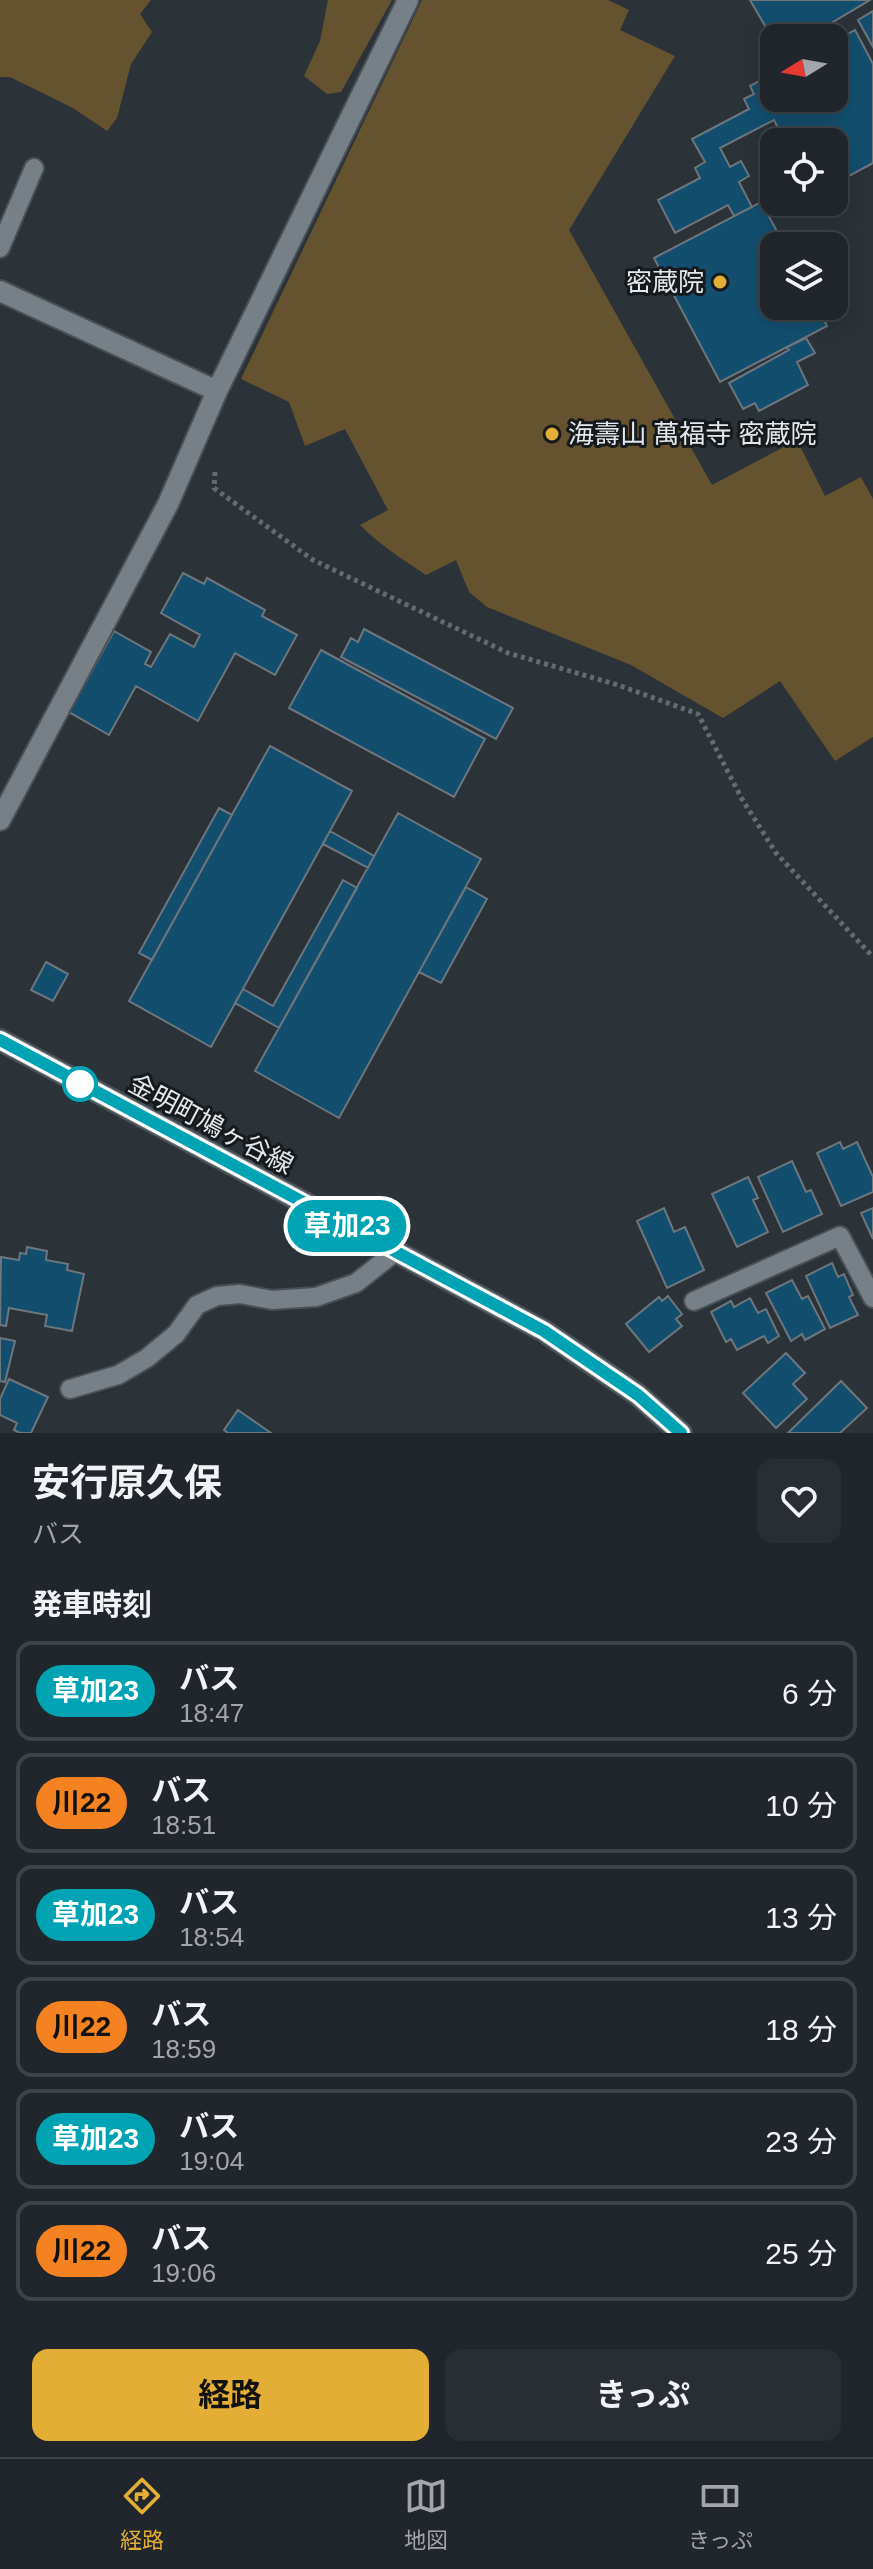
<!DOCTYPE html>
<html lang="ja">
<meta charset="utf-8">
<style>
body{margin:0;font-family:Arial,"Noto Sans JP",sans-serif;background:#282e33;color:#f1f3f6;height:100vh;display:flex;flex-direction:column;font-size:30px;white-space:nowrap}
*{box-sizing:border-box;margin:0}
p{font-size:26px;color:#a2a5a9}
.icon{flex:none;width:44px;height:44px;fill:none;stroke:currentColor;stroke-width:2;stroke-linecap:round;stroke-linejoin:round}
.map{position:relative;height:1433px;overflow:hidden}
.details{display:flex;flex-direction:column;background:#20262b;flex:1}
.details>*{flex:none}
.badge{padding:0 16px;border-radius:26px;font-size:28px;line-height:52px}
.needle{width:52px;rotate:259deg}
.fabs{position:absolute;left:760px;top:24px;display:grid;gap:16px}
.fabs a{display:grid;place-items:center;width:88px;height:88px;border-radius:16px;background:#20262b;box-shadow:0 4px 20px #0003,0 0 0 2px #3d4347;font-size:40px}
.map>.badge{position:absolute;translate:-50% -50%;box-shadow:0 0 0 4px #fff}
h2{padding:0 32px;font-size:30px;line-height:72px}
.round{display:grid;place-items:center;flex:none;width:84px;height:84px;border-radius:16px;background:#282e33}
.headline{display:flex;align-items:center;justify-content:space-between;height:136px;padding:0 32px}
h1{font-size:38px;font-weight:700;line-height:60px}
.cta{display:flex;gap:16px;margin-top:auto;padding:16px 32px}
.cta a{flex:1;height:92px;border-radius:16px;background:#e3ae35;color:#111;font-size:32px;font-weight:700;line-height:92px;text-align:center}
.cta a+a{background:#282e33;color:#f1f3f6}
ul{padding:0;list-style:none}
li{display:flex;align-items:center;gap:24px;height:100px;margin:0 16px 12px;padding:0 16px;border:4px solid #3d4347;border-radius:16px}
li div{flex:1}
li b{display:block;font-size:30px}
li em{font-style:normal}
li .badge{min-width:88px;font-weight:700;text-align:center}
.tab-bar{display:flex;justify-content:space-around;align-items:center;height:112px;border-top:2px solid #3d4347;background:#20262b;font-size:22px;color:#a2a5a9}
.tab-bar a{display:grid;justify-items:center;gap:4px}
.tab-bar .selected{color:#e3ae35}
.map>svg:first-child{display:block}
.green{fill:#65532f}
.building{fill:#134e6f;stroke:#6d767d;stroke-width:2}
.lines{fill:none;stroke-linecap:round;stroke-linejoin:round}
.service-casing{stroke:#495055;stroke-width:22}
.minor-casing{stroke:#495055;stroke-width:24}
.secondary-casing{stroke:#495055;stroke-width:24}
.path{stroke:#646c71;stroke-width:5;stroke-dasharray:4 4;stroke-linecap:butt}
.service{stroke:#778087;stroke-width:18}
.minor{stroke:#778087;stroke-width:20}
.secondary{stroke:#778087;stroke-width:20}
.line-casing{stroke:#fff;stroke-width:18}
.line{stroke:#00a3b4;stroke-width:12}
.poi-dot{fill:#e3ae35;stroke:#161a1d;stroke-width:3}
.stop-dot{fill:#fff;stroke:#00a3b4;stroke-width:4}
.labels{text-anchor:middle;stroke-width:6;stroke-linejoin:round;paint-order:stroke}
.poi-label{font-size:26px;fill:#e3e8ec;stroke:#161a1d;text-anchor:end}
.street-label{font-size:26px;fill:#e3e8ec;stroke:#161a1d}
</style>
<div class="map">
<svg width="873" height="1433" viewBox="0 0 873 1433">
<rect width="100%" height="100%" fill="#2b3339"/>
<path class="green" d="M0 0H151L140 14 152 32 131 64 117 118 107 131 73 108 10 77H0Z
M328 0H392L341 92 327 94 304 76 320 41Z
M422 0H608L629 10 620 30 675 56 569 230 712 485 797 440 825 496 861 477 873 499V737L835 761 780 681 723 718 631 665 487 607 469 592 456 560 426 575C402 559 380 545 360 525L388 510 345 429 305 446 289 402 241 379Z"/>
<path class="building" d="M750 0H870L806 38H774V41Z
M873 11V47L858 20Z
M855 30 873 64V163L834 184V142H785L774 120 720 148 730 167 741 161 749 176 739 182 752 207 734 216 728 205 675 233 658 200 700 178 695 168 705 162 692 139 749 109 744 99 754 94 750 86 774 73V98H834V41Z
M761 202 785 246H774V306H817L827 326 720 382 654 258Z
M806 338 815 353 797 362 808 385 759 411 755 403 743 409 729 383 789 350 787 347Z
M183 573 204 584 207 578 265 610 262 616 297 635 275 675 235 653 198 721 136 686 109 735 69 712 114 631 151 652 145 664 151 667 170 634 194 647 200 635 161 613Z
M364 629 513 708 496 739 341 657 351 638 358 642Z
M321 650 485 739 454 797 289 708Z
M270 746 352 791 211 1047 129 1001Z
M219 808 232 815 152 960 139 953Z
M398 813 481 859 339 1118 255 1071Z
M330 831 374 856 368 868 323 844Z
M343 880 357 888 279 1028 235 1003 243 989 273 1006Z
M466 887 487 899 441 983 419 972Z
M46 962 68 974 53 1001 31 990Z
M840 1142 843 1149 857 1142 873 1177V1192L841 1206 817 1153Z
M792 1161 806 1192 811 1190 822 1214 783 1232 758 1177Z
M748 1177 758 1198 753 1200 768 1232 737 1247 712 1194Z
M664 1208 674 1232 685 1227 704 1270 667 1288 637 1221Z
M873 1208V1239L861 1213Z
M27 1247 47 1251 46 1260 68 1264 67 1270 84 1274 72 1331 45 1326 47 1315 9 1308 6 1326 0 1325 1 1257 19 1260 20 1253 26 1254Z
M832 1263 838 1277 844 1274 853 1295 849 1297 858 1315 830 1328 806 1276Z
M792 1280 802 1299 808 1296 825 1329 805 1340 802 1334 791 1341 766 1293Z
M668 1296 682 1314 676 1319 682 1326 649 1352 626 1324 659 1297 662 1301Z
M750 1298 758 1313 766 1309 779 1336 768 1343 764 1336 737 1350 731 1339 726 1342 711 1312 731 1301 734 1307Z
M0 1338 15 1341 5 1382 0 1381Z
M786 1353 805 1373 793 1384 807 1399 776 1428 743 1393Z
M9 1379 48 1397 31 1433H20L14 1430 17 1423 0 1415V1399Z
M841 1381 867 1408 840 1433H788Z
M238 1410 271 1433H228L224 1430Z"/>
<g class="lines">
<defs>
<path id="service" d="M0 248 34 168
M694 1301 840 1236 873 1298
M70 1389 118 1375 147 1358 176 1334 197 1305 217 1296 240 1294 272 1300 316 1297 356 1283 395 1252"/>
<path id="minor" d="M0 291 217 391 408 0
M0 820 168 504 217 391"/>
<path id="secondary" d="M0 1040 544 1331 638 1395 681 1433"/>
</defs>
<use href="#service" class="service-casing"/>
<use href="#minor" class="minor-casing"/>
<use href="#secondary" class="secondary-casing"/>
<path class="path" d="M215 472 214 488 313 560 508 653 618 685 698 714 742 799 776 853 873 957"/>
<use href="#service" class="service"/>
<use href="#minor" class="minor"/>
<use href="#secondary" class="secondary"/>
</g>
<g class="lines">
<defs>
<path id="line" d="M0 1040 544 1331 638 1395 681 1433"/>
</defs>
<use href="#line" class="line-casing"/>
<use href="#line" class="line"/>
</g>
<g class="poi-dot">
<circle cx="720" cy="282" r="8"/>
<circle cx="552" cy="434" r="8"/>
</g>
<circle class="stop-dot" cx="80" cy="1084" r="16"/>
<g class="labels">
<g class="poi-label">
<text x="704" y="291">密蔵院</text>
<text x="568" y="443" text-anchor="start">海壽山 萬福寺 密蔵院</text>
</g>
<g class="street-label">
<text transform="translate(211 1124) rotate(28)" y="9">金明町鳩ヶ谷線</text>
</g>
</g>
</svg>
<div class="fabs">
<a><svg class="needle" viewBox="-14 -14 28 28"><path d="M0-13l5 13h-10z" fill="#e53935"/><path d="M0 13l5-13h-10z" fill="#a2a5a9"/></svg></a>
<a><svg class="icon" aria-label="locate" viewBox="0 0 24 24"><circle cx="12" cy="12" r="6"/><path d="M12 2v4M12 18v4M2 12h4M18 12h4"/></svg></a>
<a><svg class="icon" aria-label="layers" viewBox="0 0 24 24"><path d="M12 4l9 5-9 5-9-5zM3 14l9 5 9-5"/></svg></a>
</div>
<b class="badge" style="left:347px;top:1226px;background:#00a3b4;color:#fff">草加23</b>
</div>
<section class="details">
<div class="headline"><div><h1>安行原久保</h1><p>バス</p></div><a class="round"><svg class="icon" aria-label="heart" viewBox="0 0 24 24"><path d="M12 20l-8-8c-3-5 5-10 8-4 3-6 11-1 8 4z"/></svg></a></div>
<h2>発車時刻</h2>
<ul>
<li><span class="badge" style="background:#00a3b4;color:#fff">草加23</span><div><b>バス</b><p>18:47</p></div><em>6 分</em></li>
<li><span class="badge" style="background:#f58220;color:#111">川22</span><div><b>バス</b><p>18:51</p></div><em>10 分</em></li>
<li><span class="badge" style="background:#00a3b4;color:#fff">草加23</span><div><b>バス</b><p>18:54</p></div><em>13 分</em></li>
<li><span class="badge" style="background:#f58220;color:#111">川22</span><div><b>バス</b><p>18:59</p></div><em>18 分</em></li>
<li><span class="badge" style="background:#00a3b4;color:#fff">草加23</span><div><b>バス</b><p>19:04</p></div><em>23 分</em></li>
<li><span class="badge" style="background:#f58220;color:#111">川22</span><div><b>バス</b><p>19:06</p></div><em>25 分</em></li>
</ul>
<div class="cta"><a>経路</a><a>きっぷ</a></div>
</section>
<nav class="tab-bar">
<a class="selected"><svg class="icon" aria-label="directions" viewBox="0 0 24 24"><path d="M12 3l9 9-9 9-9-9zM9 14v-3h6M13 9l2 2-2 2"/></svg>経路</a>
<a><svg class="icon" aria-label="map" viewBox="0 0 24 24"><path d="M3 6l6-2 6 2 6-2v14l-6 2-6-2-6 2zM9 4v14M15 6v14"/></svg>地図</a>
<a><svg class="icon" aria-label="tickets" viewBox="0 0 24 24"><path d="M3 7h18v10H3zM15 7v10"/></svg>きっぷ</a>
</nav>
